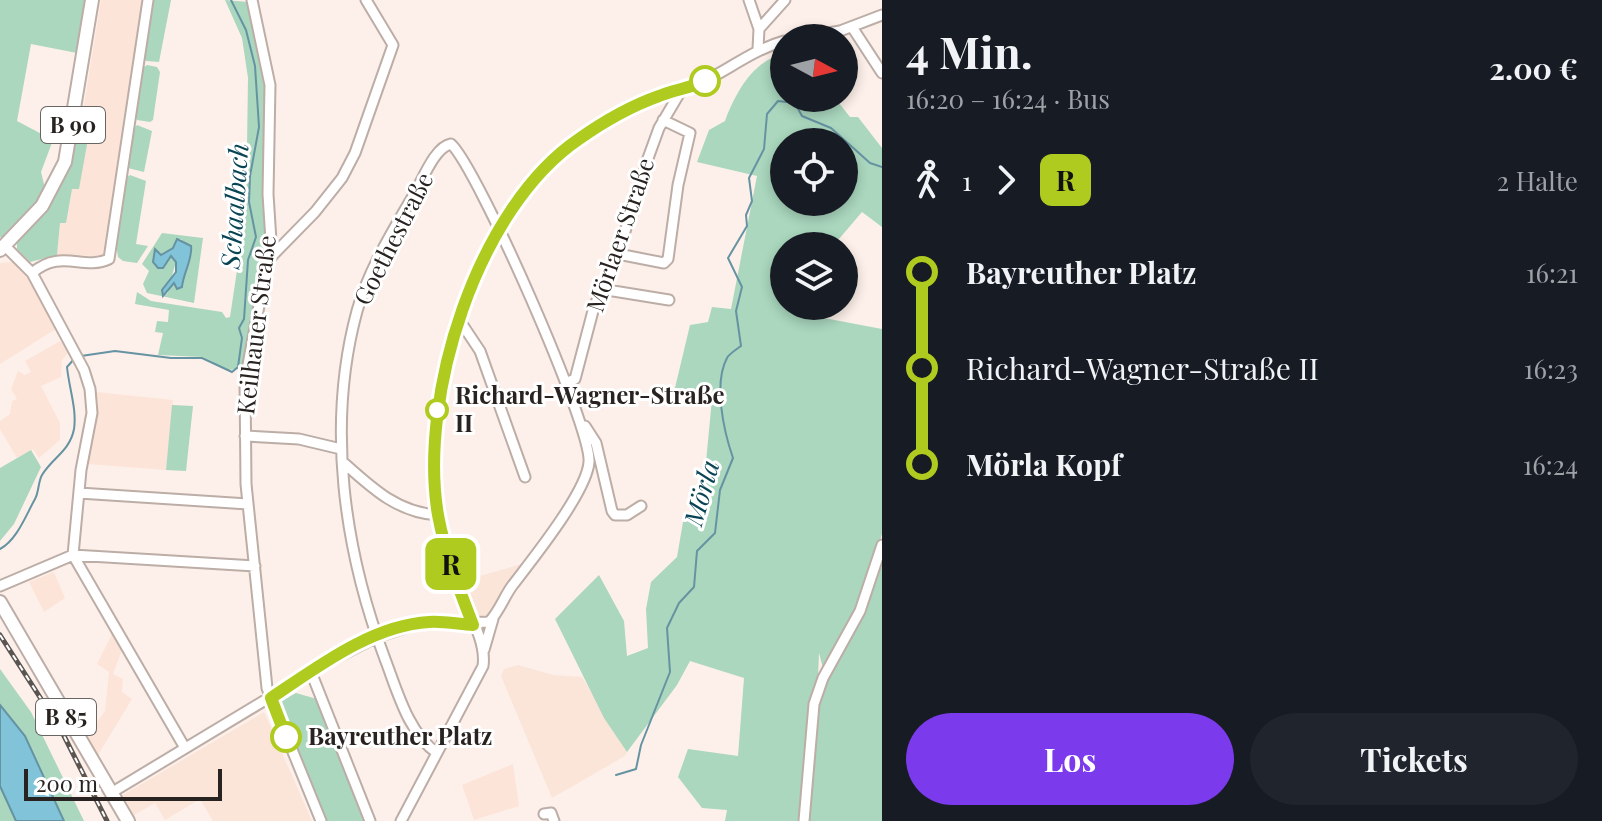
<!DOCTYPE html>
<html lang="de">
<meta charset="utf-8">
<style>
body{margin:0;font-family:"Playfair Display",serif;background:#20242c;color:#f1f3f6;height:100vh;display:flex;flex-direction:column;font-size:30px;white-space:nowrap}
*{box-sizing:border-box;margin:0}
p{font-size:26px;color:#9ea1a6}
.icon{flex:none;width:44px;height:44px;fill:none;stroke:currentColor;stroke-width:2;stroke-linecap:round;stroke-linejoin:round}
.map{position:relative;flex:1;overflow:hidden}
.sheet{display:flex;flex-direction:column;background:#171b24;width:720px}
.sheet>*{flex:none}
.badge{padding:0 16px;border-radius:12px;font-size:28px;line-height:52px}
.needle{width:52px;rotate:97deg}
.tools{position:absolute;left:770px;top:24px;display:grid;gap:16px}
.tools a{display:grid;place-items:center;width:88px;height:88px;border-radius:50%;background:#171b24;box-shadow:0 4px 12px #0003;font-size:40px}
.scale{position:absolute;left:24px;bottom:20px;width:198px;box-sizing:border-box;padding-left:8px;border:4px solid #282320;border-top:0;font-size:22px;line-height:28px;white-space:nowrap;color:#282320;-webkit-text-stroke:6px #fff;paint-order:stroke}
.map>.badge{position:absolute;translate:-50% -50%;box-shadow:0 0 0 4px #fff}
.legs{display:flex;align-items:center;gap:12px;height:88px;padding:0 24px;font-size:26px}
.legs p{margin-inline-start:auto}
.overview{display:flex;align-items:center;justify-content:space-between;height:136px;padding:0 24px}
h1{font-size:44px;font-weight:700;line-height:60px}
.action{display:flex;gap:16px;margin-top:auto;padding:16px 24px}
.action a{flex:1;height:92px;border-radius:48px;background:#7c3aed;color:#fff;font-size:32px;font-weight:700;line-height:92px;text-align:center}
.action a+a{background:#20242c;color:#f1f3f6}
ul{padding:0 24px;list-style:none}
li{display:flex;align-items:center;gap:28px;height:96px;font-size:30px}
li i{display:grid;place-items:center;width:12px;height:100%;margin:0 10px;background:currentColor}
li i::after{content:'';width:20px;height:20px;margin:-10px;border:6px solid;border-radius:50%;background:#171b24}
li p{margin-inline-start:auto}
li:first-child i{background:linear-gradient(#0000 50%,currentColor 0)}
li:last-child i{background:linear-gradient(currentColor 50%,#0000 0)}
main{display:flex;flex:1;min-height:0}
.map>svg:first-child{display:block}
.built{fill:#fce4d8}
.education{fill:#fbe4d8}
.green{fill:#aad7be;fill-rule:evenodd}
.water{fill:#81c3d9;stroke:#6693a2;stroke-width:2}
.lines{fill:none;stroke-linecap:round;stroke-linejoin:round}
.stream{stroke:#6693a2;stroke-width:2}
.minor-casing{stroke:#bcada6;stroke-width:13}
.major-casing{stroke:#bcada6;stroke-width:16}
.minor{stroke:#fff;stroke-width:9}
.major{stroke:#fff;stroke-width:12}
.rail-casing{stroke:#5b5551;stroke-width:5}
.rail{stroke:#fff;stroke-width:2;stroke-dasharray:6;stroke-linecap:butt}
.line-1-casing{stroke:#fff;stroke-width:18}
.line-1{stroke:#b0cb1f;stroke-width:12}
.stop-1-dot{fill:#fff;stroke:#b0cb1f;stroke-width:4}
.labels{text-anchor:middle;stroke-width:6;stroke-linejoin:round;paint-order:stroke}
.shield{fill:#fff;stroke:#686563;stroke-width:2}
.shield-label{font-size:22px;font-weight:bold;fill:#282320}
.street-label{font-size:24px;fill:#282320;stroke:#fff}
.stop-label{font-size:24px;font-weight:bold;fill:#282320;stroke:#fff;text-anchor:start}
.water-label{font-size:26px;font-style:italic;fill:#084454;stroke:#fff}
</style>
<main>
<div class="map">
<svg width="882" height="821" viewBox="0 0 882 821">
<rect width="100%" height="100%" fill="#fdf0ea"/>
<path class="built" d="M101 0H144L107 251 100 256 57 255 64 187 79 136Z
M12 262 23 268 56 329 0 364V263Z
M60 341 69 352 62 360 61 377 41 386 60 423V440L39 458 33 449 17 458 0 429V421L10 414 12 401 17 399 11 389 18 371 25 375 31 372 25 361Z
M96 392 173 400 166 470 87 464 98 410Z
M54 572 65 598 44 612 29 582Z
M112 634 122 650 113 674 123 679 122 692 132 699 98 755 83 731 96 723 105 711 109 672 97 664Z
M513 764 519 806 474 820 462 785Z"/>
<path class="education" d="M522 564 489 615 478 616 473 612 462 581Z
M518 665 553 675 582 677 627 752 625 756 552 798 501 676 504 669Z
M264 712 312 821H213L200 799 165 820 155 803 134 815 123 795Z"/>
<path class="green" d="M0 0H85L77 53 31 44 17 121 53 140 41 172 46 192 5 239 0 237Z
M151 0H171L159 62 146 61 143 56Z
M225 0 248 2 266 74 267 129 263 183 267 240 242 381 238 369 228 370 203 357 158 355 163 333 155 332 157 321 168 322 169 310 135 304 137 292 151 301 222 312 226 318 230 317 244 224 242 171 247 147 248 78 242 38Z
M784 54V98H835L850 117H858L882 148V227L862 212 833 246H784V306H824V318L882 329V534L865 586 882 550V821H806L811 752 824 672 819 653 818 678 810 706 805 749 801 821H725L727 810 702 808 678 777 688 749 738 756 744 678 690 661 677 685 627 752 604 718 555 619 599 575 624 621 627 656 648 648 646 609 651 582 677 557 683 522 701 514 712 399 674 392 690 325 708 322 712 307 731 309 757 176 697 162 709 130 725 121C735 94 753 60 784 54ZM784 142H844V175L849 184 844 179V202H784Z
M147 65 157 67 160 72 153 120 150 122 137 120 135 115 141 69Z
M137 125 152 131 144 172 128 168 133 129Z
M74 137 88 139 79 189H72L66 223H60L57 255 30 262 17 249V241Z
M130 175 146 181 136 244 148 246 137 263 123 261 118 257 116 244 126 178Z
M162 233 203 238 194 303 147 293 143 284 149 271 142 264ZM177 239H181L192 253 187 257V271L177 284H172L166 296 176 262 170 256 165 266 155 250 160 255 173 249Z
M172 405 193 406 186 471 166 470Z
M31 450 41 467 14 524 0 541V468Z
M0 669 31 712 84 821H64L25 736 0 705Z
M296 693 317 699 369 821H325L276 704Z
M0 786 16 821H0Z"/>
<path class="water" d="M177 239 191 246C193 258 183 274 182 287L177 289 174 283 163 296 162 290 176 272V262L171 256 163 268H158L153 262 155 249 161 255 173 248Z
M0 705 25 736 64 821H16L0 786Z"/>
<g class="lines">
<path class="stream" d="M81 356 115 351 171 358H202L232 372 238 367 242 338 239 328 244 319 248 260 256 237 249 202 250 176 259 127 255 66 246 30 231 0
M0 549C17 540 26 515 35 499 39 492 38 482 42 475 52 458 70 451 74 429 77 409 69 388 67 367L75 358
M616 775 636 769 641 745 670 672 667 628 679 603 694 587 697 551 715 533 720 490 733 458C724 432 713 384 727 358 729 354 737 349 741 346L736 311 742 287 728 258 747 226 746 215 752 201 749 178 764 149 767 114 778 101 795 103 802 116 831 128 870 163 882 167"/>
<defs>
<path id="minor" d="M252 0 270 85 268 194 271 241 245 381 246 484 267 688 321 821
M749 0 759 29 758 49
M852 27 882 73
M759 29 785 0
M799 38 840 31 882 15
M5 246 32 273 84 370 90 389 92 413 81 470 73 555 185 748
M618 254 664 263 668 259 678 185 690 133 663 120
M269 259 315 212 342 178 355 153 393 45 366 0
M32 273C61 248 83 271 109 259L148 0
M601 289 669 300
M460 321 480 351 525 477
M568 382 575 379 594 307 618 254 647 161 659 128 682 89
M585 426 596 443 612 511 615 515H627L641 506
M245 436 299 439 341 449
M343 462C372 488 398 513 438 515
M79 493 248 504
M0 586 73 555 255 566
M484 650 493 619
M311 672 370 821
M111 793 330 661 377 637 420 623 489 622C499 612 504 597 512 586 531 561 587 492 589 462 592 427 477 167 451 144 434 147 422 182 413 196 392 232 368 271 357 311 326 425 344 550 385 659 397 690 408 733 437 753
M544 814 551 813 554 821
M401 821 483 666C487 638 464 607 455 581 448 559 440 533 438 510 435 476 433 441 437 407 448 319 504 192 578 140 602 123 629 107 657 96 672 91 689 89 703 82 731 68 753 50 784 41
M804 821 814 704 823 678 860 611 882 545"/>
<path id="major" d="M0 250 42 206 65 162 92 0
M0 602 128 821"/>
</defs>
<use href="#minor" class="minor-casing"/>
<use href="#major" class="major-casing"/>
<use href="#minor" class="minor"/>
<use href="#major" class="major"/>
<defs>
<path id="rail" d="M0 635 61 730 107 821"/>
</defs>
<use href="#rail" class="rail-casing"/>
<use href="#rail" class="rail"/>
</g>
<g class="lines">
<defs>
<path id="line-1" d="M286 737 271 698C316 668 372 625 429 622 443 621 458 624 473 625 459 589 445 553 438 515 418 397 477 208 579 139 603 122 631 106 659 96 674 90 690 88 705 81"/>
</defs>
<use href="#line-1" class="line-1-casing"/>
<use href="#line-1" class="line-1"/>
</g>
<g class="stop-1-dot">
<circle cx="705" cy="81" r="14"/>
<circle cx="437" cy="410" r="10"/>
<circle cx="286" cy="737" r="14"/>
</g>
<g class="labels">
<g class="shield">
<rect x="41" y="107" width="64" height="36" rx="6"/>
<rect x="36" y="699" width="60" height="36" rx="6"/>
</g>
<g class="shield-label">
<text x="73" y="133">B 90</text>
<text x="66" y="725">B 85</text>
</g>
<g class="street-label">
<text transform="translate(621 235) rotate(-71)" y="8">Mörlaer Straße</text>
<text transform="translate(394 239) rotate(-63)" y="8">Goethestraße</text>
<text transform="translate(257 325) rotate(-83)" y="8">Keilhauer Straße</text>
</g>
<g class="stop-label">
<text x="455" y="404">Richard-Wagner-Straße<tspan x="455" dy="28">II</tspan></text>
<text x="308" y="745">Bayreuther Platz</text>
</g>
<g class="water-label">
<text transform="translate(235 206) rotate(-86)" y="9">Schaalbach</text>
<text transform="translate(702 493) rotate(-74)" y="9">Mörla</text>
</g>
</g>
</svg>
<div class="tools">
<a><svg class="needle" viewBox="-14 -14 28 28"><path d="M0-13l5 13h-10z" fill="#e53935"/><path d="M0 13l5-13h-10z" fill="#9ea1a6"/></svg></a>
<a><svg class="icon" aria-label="locate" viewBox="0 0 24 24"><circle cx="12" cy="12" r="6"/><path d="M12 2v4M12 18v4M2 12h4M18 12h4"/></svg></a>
<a><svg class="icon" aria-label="layers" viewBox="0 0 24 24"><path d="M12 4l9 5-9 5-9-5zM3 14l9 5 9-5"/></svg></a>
</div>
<div class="scale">200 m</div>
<b class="badge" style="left:451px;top:564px;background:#b0cb1f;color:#111">R</b>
</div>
<section class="sheet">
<div class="overview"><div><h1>4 Min.</h1><p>16:20 – 16:24 · Bus</p></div><b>2.00 €</b></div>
<div class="legs"><svg class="icon" aria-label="walk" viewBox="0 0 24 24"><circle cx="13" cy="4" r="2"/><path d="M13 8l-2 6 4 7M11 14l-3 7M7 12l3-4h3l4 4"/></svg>1<svg class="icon" aria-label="forward" viewBox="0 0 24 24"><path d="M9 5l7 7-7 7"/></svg><b class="badge" style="background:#b0cb1f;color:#111">R</b><p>2 Halte</p></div>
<ul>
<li><i style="color:#b0cb1f"></i><b>Bayreuther Platz</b><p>16:21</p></li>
<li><i style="color:#b0cb1f"></i><span>Richard-Wagner-Straße II</span><p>16:23</p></li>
<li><i style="color:#b0cb1f"></i><b>Mörla Kopf</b><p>16:24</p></li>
</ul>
<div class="action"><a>Los</a><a>Tickets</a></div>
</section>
</main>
